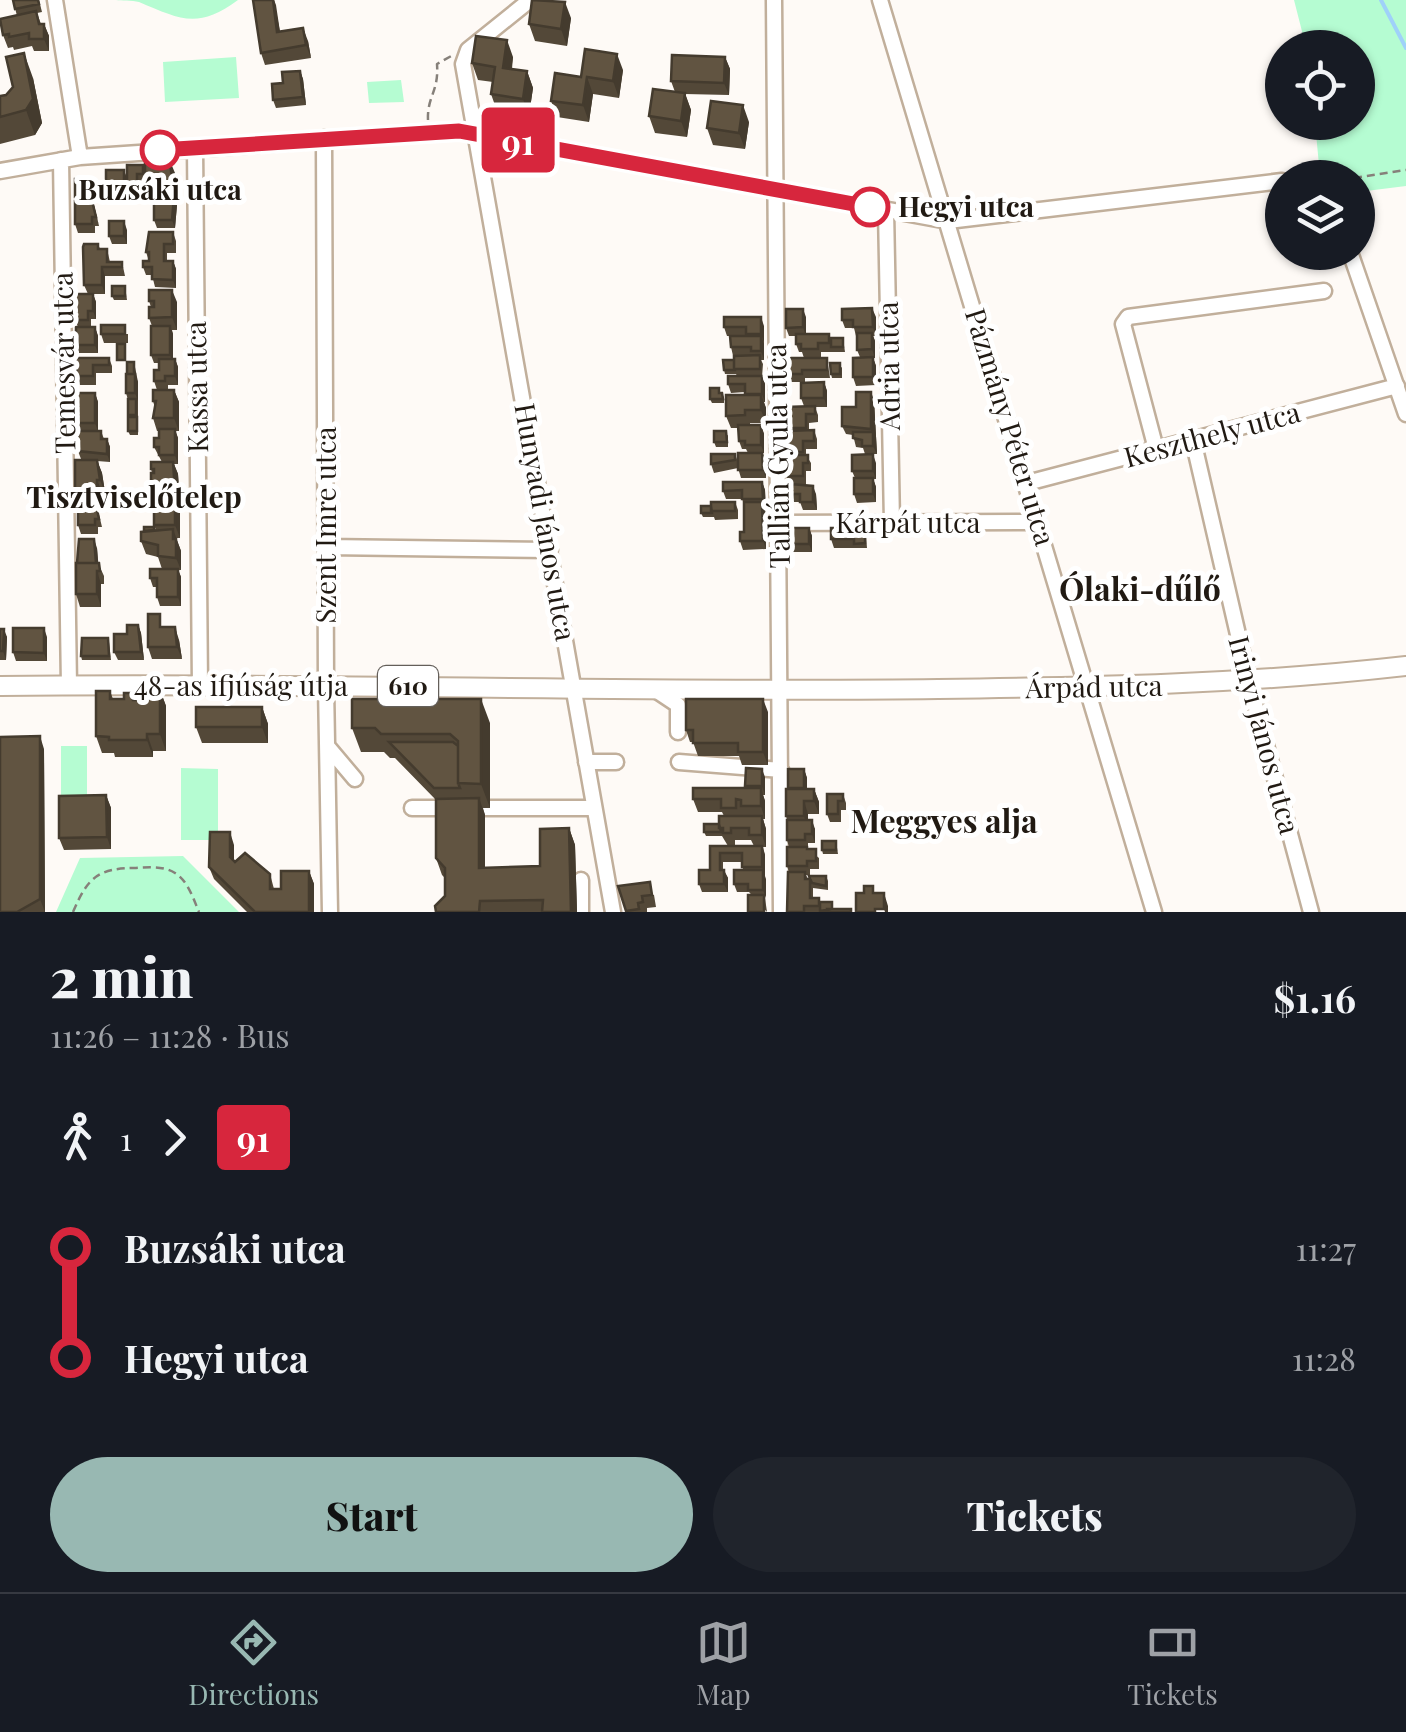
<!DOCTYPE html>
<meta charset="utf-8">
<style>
body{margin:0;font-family:"Playfair Display",serif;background:#20242c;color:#f1f3f6;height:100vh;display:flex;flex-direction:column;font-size:38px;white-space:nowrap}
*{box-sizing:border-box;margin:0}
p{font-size:32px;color:#9ea1a6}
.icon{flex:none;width:55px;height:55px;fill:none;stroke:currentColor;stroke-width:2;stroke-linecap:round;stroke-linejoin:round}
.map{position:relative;height:912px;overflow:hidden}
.panel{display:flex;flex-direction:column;background:#171b24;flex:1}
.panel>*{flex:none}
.badge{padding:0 20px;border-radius:8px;font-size:35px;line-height:65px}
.buttons{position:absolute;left:1265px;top:30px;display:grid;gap:20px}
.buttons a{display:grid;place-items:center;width:110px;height:110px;border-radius:50%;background:#171b24;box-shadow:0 2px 8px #0004;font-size:50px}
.map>.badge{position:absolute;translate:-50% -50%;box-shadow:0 0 0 5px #fff}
.legs{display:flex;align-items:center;gap:15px;height:110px;padding:0 50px;font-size:32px}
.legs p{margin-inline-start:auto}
.head{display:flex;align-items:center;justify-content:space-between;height:170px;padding:0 50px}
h1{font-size:55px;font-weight:800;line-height:75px}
.button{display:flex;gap:20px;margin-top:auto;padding:20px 50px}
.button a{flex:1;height:115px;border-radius:60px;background:#98b8b2;color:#111;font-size:40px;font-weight:800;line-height:115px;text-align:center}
.button a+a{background:#20242c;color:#f1f3f6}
ul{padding:0 50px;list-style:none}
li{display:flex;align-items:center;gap:35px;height:110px;font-size:38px}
li i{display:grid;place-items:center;width:15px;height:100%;margin:0 12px;background:currentColor}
li i::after{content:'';width:25px;height:25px;margin:-12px;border:8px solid;border-radius:50%;background:#171b24}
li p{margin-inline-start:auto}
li:first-child i{background:linear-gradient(#0000 50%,currentColor 0)}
li:last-child i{background:linear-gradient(currentColor 50%,#0000 0)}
.menu{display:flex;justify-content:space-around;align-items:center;height:140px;border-top:2px solid #363941;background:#171b24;font-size:28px;color:#9ea1a6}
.menu a{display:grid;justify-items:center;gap:5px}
.menu .on{color:#98b8b2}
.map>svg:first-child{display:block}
.green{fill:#b5fcd2}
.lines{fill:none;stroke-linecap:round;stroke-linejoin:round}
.stream{stroke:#9fd1f9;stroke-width:4}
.minor-casing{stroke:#c1af9b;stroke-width:19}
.major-casing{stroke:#c1af9b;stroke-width:22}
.path{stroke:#86807a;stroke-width:2.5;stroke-dasharray:8 5;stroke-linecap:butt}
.minor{stroke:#fff;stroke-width:14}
.major{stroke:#fff;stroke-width:18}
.wall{fill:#534838;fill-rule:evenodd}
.shaded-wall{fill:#443b2e}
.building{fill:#615441;stroke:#443b2e;stroke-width:2.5}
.line-1-casing{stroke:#fff;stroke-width:22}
.line-1{stroke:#d7263d;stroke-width:15}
.stop-1-dot{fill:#fff;stroke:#d7263d;stroke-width:5}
.labels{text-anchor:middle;stroke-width:10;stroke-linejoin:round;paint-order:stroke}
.shield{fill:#fff;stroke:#645f5a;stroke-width:2.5}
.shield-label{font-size:25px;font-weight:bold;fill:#211a13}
.stop-label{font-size:28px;font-weight:bold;fill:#211a13;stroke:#fff}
.street-label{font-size:28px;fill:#211a13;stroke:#fff}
.neighbourhood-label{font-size:30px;font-weight:bold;fill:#211a13;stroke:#fff}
.quarter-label{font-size:32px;font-weight:bold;fill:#211a13;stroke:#fff}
</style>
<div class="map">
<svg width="1406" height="912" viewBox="0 0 1406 912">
<rect width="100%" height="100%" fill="#fefaf6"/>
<path class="green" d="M116 0C157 0 197 0 238 0 197 30 180 19 139 2 132 0 121 1 116 0Z
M1294 0H1406V186L1358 192V178L1336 177 1319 165 1315 123 1358 122V48L1306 47Z
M236 57 239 98 165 102 163 62Z
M401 80 404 102 369 103 367 82Z
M61 746H87V795H61Z
M181 768 218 769V840H181Z
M183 856 239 912H56L80 858Z"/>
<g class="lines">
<path class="stream" d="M1381 0 1406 48"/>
<defs>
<path id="minor" d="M55 0 80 157
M530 0 468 50 463 64 613 912
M774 0 781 912
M880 0 1154 912
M324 138 326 686 330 912
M195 147 200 686
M61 160 69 686
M0 171 80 157 459 131 948 221 1282 181
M886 210 892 523
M1350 252 1406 414
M1193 440 1249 682 1311 912
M1156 449 1123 324 1128 317 1324 291
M1027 483 1397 386
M779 523 1038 522
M327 547 550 550
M657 691 678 705V732
M328 747 355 779
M586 762H616
M679 762 781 770
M412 808H593
M581 880V912"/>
<path id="major" d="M0 686C313 682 625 693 938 689 1095 687 1249 684 1406 666"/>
</defs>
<use href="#minor" class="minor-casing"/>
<use href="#major" class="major-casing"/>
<path class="path" d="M428 120C427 96 439 92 437 64L453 55
M1354 178 1406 170
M73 912C88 877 98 868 136 868 149 867 164 866 175 873 188 881 193 898 199 912"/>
<use href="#minor" class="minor"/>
<use href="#major" class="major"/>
</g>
<path class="wall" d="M13 0H39L42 12 37 13 41 24H44L49 36V51H34L32 46 14 50 13 47 8 48 3 35 17 16Z
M253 0H274L280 32 308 41 311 58 265 65 261 53Z
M571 18 567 46 535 41 529 24Z
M513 57 512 69 527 71 533 88 529 115 497 111 491 94 493 82 478 80 472 63Z
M725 57 730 69 729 95 685 94 691 110 687 137 655 133 649 116 675 92 671 81Z
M623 70 619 98 593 94 589 122 557 117 551 101 581 77Z
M300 71 303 79 306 105 276 108 273 100 283 83Z
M33 78 42 123 35 135 0 144V96L6 95 13 87Z
M749 122 745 149 713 145 707 128Z
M143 165 145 171 175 173 178 202H176L177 205 175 228H157L154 220V202H130L127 193ZM146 176 150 186H157L160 196H155L152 187H140V183H146Z
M124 170 127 179V196H109L106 188Z
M91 179 94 187V205L99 226H95V233H78L75 224 76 201 75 197Z
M127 230V244H112L109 236Z
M173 232 176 241V253H167V261H173L176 269V288L155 287 152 275H146L143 267 149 261 146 252Z
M98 244 100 249H107L110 262H122L125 276H105V294H88L84 285Z
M125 286 127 300H114L112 296Z
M93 294 96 302V319H91V327H95L98 336V353H79L76 345 78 327 75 320Z
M149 301 177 302V330H172L173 334V359H175L178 367V385H168V390H174L179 402V431H175L178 438V464H174L178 474 180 504H178L180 509V538H176L181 551V570H178L181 577V606H160L157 597V587H153L150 578 162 569 158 557 146 554 141 541 154 527 156 530 154 525 156 511 151 489 152 473 151 469 162 462 154 447 159 438V431H157L153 418 155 408 153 401 157 390 154 381 159 370V363H154L151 355 152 326 149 318 151 307Z
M806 317V334L831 338H843L845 352H821V358H804L802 352H799L796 344V336H789L786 328Z
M876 317V336H873L875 341V358H873L876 366V385L856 386 853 377 860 357 857 350 856 336 854 328H845L842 320Z
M764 326V360H761L763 364 762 377 765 384V402H764L766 408V423H750V425H761L764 434V453H763L765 461 766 478H741L738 468 714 473 711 464 735 454 738 462 748 453 746 449H742L739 441 738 428H731L726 416 746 395 745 392 731 393 728 384 737 376 736 374H725L724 370 734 360 731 347 747 336H727L724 327Z
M101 334H128V343H104Z
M75 358H109L112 366V373H96V385H80L77 376Z
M827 358 830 378H805V382H790L786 374Z
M135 367V375L138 382V435H130L128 431V400L126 393Z
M842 367V378H832L831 374Z
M824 382 827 391V407H815L818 415V422L809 423V430H814L817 439V449H806V455L811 463V471H806V484H792L816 494 817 510H803L800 502H793L790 494V484L786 476 788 455 787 428 804 406 801 398Z
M95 393 98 402V431H80L77 423Z
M721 393H722L724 398V403H712L710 399Z
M874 400 877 454H865L863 448 856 447 853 435 846 434 842 426 856 407Z
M101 431 104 439H107L110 447V462L97 461 102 473 105 492H102V502H96L102 527H98V534H81L78 525 79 500 75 489 92 460 81 459 78 451Z
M728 435V447H716L714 442Z
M876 463V479H873L876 487V502L857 503 854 494 855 478 852 471Z
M762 482 765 490 766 549 743 550 740 541 744 532V504L742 499H726L723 491Z
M735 502 738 510V519L715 520 714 517H703L701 513 711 506Z
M809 528 812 536V552H791L788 544Z
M854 532 866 536 867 548H834L831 539Z
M97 548 98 563 104 576V584H101V607H80L76 594 77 563Z
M138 625 141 633 144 660H118L114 652Z
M165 627 179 640 182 659H152L148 647Z
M0 629 7 637 6 660H0Z
M47 637V661H16L13 652Z
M109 642 111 660H82L81 656Z
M160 690 166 706V751H153V757H115L114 753H102L96 736 110 691 113 699 145 700Z
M262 707 268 724V743H202L196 727Z
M768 712V765H742L739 756H698L693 742H690L686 730Z
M490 723V808H483L485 815V868L540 866 569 828 575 845 577 912H436L445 896V878L442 875 436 858V800L395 758H390L384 752H361L352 728Z
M44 749 45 912H0Z
M804 769 807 778V789H814L819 802V814H808V820L815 829V843H808V849L819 858V869H810V875H806L808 879 826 876 828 881V890L813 888V898L820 902H832L833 909 852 912H787L789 872 787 866 789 847 787 840V820L786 816 788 789Z
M765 777V795H763L765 801V819H763L766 829V847H763L765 855V898L767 912 749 892H737L734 884 743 870 742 862H723V870L728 878V892H702L699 884 710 870V846H754L751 840H735V846H728L722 836H706L704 832 719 824 724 816 722 812H698L693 799 746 788 745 786Z
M843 794 846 803V810H841V822H830L827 814Z
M106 795 111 808V849L64 850 59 838Z
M836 841 838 854H823L822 850Z
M234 845V861L270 874 274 889H281L309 871 314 884V912H247L214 879 209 867Z
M618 886 654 895 656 907 647 908V912H626Z"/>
<path class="shaded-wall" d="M273 0H274L276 5 282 45 277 32Z
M565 2 571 18 567 46 561 29Z
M44 24 49 36V51L44 39Z
M303 28 308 41 311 58 306 45Z
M507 40 513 57 509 85 503 68Z
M24 53 33 78 42 123 35 135 26 110Z
M617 54 623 70 619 98 613 81Z
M725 57 730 69 729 95 724 83Z
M300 71 303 79 306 105 303 97Z
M527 71 533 88 529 115 523 99Z
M587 77 593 94 589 122 583 105Z
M685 93 691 110 687 137 681 121Z
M743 105 749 122 745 149 739 133Z
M170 161 175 173 178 202 173 189Z
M124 170 127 179V196L124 188Z
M91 179 94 187V205L99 226 91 197Z
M174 196 177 205 175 228 172 220Z
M124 221 127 230V244L124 236Z
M173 261 176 269V288L173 280Z
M102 267 105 276V294L102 285Z
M172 290 177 302V330L172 317Z
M93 294 96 302V319L93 311Z
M872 308 876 317V336L873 327Z
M803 309 806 317V336L803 327Z
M761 317 764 326V342L761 334Z
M170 326 173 334V363L170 355Z
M95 327 98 336V353L95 345Z
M872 333 875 341V358L872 349Z
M761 336 764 344V360L761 351Z
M873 357 876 366V385L873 377Z
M175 359 178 367V385L175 376Z
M134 362 138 382V401L135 393Z
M762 376 765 384V402L762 394Z
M824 382 827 391V407L824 398Z
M174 390 179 402V431L174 418Z
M871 392 874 400 877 454 873 446 871 429Z
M95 393 98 402V431L95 423Z
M761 395 766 408V423L761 410Z
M761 425 764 434V453L761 445Z
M175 429 178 438V464L175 455Z
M107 439 110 447V462L107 454Z
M762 453 765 461 766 478 763 470Z
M873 454 876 463V479L873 471Z
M97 460 102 473 105 492 100 480Z
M173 462 178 474 180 504 175 492Z
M873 478 876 487V502L873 494Z
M97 480 102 492V502L97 489Z
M762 482 765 490 766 507 763 499Z
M813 486 816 494 817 510 813 502Z
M175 497 180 509V538L175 525Z
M762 502 765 510 766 549 763 541Z
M809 528 812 536V552L809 544Z
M173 529 181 551V570L176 558Z
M94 539 97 548 99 571 96 567Z
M178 569 181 577V606L178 597Z
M97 571 101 584V607L97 594Z
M138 625 141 633 144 660 141 652Z
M175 627 179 640 182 659 177 647Z
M44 628 47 637V661L44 653Z
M4 629 7 637 6 660 3 651Z
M160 690 166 706V751L160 734Z
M481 699 490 723V808L481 784Z
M763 699 768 712V765L763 752Z
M262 707 268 724V743L262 727Z
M147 734 153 751V757L147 740Z
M40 736 44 749 45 912 40 899Z
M762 769 765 777V795L762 786Z
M804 769 807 778V797L804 788Z
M761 788 765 801V819L761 806Z
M814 789 819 802V814L814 801Z
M106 795 111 808V849L107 837Z
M479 798 485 815V885L479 868Z
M804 801 808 814V829L804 816Z
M762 816 766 829V847L762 835Z
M812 820 815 829V843L812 834Z
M569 828 575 845 577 912H571Z
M230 832 234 845V870L230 857Z
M762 846 765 855V876L762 867Z
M724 870 728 878V892L724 884Z
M763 870 766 879V898L763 890Z
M309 871 314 884V912H309Z
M884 893 888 906V912H885L884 909Z"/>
<path class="building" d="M13 0H38L39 4 15 9Z
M253 0H273L277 32 303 28 306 45 261 53Z
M532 0 565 2 561 29 529 24Z
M36 11 39 24H44V39H29V33L9 37V34L3 35 0 19Z
M476 36 507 40 503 68 527 71 523 99 491 94 495 67 472 63Z
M585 49 617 54 613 81 587 77 583 105 551 101 555 73 581 77Z
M24 53 33 99 26 110 0 117V96L6 95 13 87 6 57Z
M672 55 725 57 724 83 671 81Z
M300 71 303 97 273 100 272 84 283 83 282 72Z
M653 89 685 93 681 121 649 116Z
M711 101 743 105 739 133 707 128Z
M145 161H170L173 189H157V174H145Z
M127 165H143V174H137V187H152V193H127Z
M106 170H124V188H106Z
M75 179H91V197H75Z
M154 196H174L172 220H154Z
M75 201H92L96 217H92V224H75Z
M109 221H124V236H109Z
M149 232H173V244H164V261H173V280L152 279V267H143V261H149V252H146Z
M84 244H98V249H107V262H122V267H102V285H84L83 247Z
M112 286H125V296H112Z
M149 290H172V317L149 318V307H154V301H149Z
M75 294H93V311H88V320H75Z
M872 308 873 327H853V320H842V309Z
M786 309H803V327L786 328Z
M724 317H761V334H746V327H724Z
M101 325H125V334H101Z
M151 326H170V355H151Z
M76 327H95V345H76Z
M857 333H872V349L857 350Z
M796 334H829V343H818V349H801V344H796Z
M730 336H761V351H751V347H731Z
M831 338H843V347H831Z
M117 344H125V360H117Z
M760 355V369H734V356Z
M873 357V377H853V358Z
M75 358H109V365H93V376H77Z
M786 358H827V370H802V374H786Z
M159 359H175V376H165V381H154V370H159Z
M723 360H734V369L736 370H724Z
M127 362H134V374H127Z
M830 363H840V374H831Z
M126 374H135V393H126Z
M728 376H762V394H745V384H728Z
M824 382V398H801V383Z
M710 388H719V393H722L723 399H710Z
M153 390H174V418H153L156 401H153Z
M856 392H871V429L842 426V407H856Z
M75 393H95V423H77Z
M726 395H761V410H745V415L726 416Z
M128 399H136V415H128Z
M815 406V414H806V428H787L786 407Z
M128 417H137V431H128Z
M738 425H761V445H745V441H739Z
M159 429H175V455H159V447H154V438H159Z
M814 430V441H803V452H787V431Z
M78 431H101V439H107V454L78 451Z
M714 431H726L727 442H714Z
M853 432H873V446H862V440L853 438Z
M738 453H762L763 470H738Z
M711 454H735V460L711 464Z
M873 454V471H852V455Z
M786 455H808V463H803V476H786Z
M75 460H97L100 480H97V489H75Z
M151 462H173L175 492 151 489V473H154V469H151Z
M854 478H873V494H854Z
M723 482H762L763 499H742V490L723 491Z
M790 484 813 486V502H800V494H790Z
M154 497H175V525H154V511H158V506H154Z
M78 500H95L99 519H95V525H78Z
M711 502H735V511H711Z
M744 502H762L763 541H740V532H744Z
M701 506H711L712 513H701Z
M144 527H154V530L144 531Z
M788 528H809V544H788Z
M831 528H852V539H831Z
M173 529V539H176V558L158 556V545L141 541V532Z
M854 532H865V543L854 544Z
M79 539H94L96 563H77Z
M76 563H99L100 571H97V594H76Z
M150 569H178V597H157V578H150Z
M148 614H160V627H175L177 647H148Z
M127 625H138L141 652H114V634H127Z
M13 628H44V653L13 652Z
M0 629H4L3 651H0Z
M82 638H108L109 656H81Z
M145 690H160V734H147V740H109V737L96 736V691H110V699H124V693H133V700H145Z
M352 699H481V784L458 783V741L450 734H381L375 728H352Z
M686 699H763V752H738V743H693V730H686Z
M196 707H262V727H196Z
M40 736V899L17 912H0V737Z
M389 742H453L458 746V783L460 788H434Z
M746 768 762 769V786H745Z
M788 769H804V788H788Z
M693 788H761V806H741V800L736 799V808H721V799H693Z
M786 789H814V801H804V816H786Z
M827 794H843V801H838V814H827Z
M106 795 107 837 59 838V796Z
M479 798V868L540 866V829L569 828 571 912H542L543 900 480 901 479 912H436L435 906 445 896V868L436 858V799Z
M719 816H762V835H749V828H731V833H723V828H719Z
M787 820H812V834H805V840H787Z
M704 824H719L721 832H704Z
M210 832H230V857L235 862 245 853 270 874V889H281V871H309V912H255L209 867Z
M822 841H836V850H822Z
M710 846H762V867H742V853H720V870H724V884H699V870H710Z
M787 847H807V849H816V861H807V866H787Z
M734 870H763V890H748V884H734Z
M788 872H805V879H810V898H819V906H804V912H787Z
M809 876H826V886L812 883Z
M650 882 652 895 642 896 643 902 638 903 639 909 626 911 618 886Z
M864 886H873V893H884V909H875V912H856V893H864Z
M748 895H764V912H748Z
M820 902H832V909L820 911Z
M827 909H851V912H827Z"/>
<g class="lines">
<defs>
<path id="line-1" d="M160 150 459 131 870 207"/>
</defs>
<use href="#line-1" class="line-1-casing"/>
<use href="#line-1" class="line-1"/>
</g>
<g class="stop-1-dot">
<circle cx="160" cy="150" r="18"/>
<circle cx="870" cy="207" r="18"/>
</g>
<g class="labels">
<rect class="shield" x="378" y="666" width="60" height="40" rx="8"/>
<g class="shield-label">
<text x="408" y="695">610</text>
</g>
<g class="stop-label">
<text x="160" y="200">Buzsáki utca</text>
<text x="898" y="217" text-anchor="start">Hegyi utca</text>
</g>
<g class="street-label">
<text transform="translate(64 363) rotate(-91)" y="10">Temesvár utca</text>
<text transform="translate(889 366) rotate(-91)" y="10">Adria utca</text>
<text transform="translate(197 387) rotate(-91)" y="10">Kassa utca</text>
<text transform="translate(1010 427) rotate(73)" y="10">Pázmány Péter utca</text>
<text transform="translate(1212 435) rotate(-15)" y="10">Keszthely utca</text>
<text transform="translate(778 456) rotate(-91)" y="10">Tallián Gyula utca</text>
<text transform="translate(545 522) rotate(80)" y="10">Hunyadi János utca</text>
<text x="908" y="533">Kárpát utca</text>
<text transform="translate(326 525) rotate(-90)" y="10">Szent Imre utca</text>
<text x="241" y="696">48-as ifjúság útja</text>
<text transform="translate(1094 687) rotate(-1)" y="10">Árpád utca</text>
<text transform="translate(1264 735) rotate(75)" y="10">Irinyi János utca</text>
</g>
<g class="neighbourhood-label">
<text x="134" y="508">Tisztviselőtelep</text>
</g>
<g class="quarter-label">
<text x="1140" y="601">Ólaki-dűlő</text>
<text x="944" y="833">Meggyes alja</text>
</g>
</g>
</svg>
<div class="buttons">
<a><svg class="icon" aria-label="locate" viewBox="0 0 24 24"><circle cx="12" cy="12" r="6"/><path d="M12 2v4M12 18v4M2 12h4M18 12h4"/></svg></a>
<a><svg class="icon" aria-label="layers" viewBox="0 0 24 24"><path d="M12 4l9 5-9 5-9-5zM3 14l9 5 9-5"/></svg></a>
</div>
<b class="badge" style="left:518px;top:140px;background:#d7263d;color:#fff">91</b>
</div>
<section class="panel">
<div class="head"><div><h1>2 min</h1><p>11:26 – 11:28 · Bus</p></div><b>$1.16</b></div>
<div class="legs"><svg class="icon" aria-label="walk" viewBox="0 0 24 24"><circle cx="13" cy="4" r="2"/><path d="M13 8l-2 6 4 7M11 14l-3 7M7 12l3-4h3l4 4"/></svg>1<svg class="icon" aria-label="forward" viewBox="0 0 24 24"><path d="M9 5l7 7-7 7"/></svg><b class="badge" style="background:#d7263d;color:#fff">91</b></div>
<ul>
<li><i style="color:#d7263d"></i><b>Buzsáki utca</b><p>11:27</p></li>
<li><i style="color:#d7263d"></i><b>Hegyi utca</b><p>11:28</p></li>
</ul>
<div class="button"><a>Start</a><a>Tickets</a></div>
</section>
<nav class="menu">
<a class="on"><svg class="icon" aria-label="directions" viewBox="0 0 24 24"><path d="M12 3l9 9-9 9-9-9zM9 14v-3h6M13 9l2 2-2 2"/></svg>Directions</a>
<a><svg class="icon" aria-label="map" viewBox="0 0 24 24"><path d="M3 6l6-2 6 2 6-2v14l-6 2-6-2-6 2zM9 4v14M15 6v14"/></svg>Map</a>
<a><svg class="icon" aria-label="tickets" viewBox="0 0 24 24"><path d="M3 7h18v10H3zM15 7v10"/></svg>Tickets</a>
</nav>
